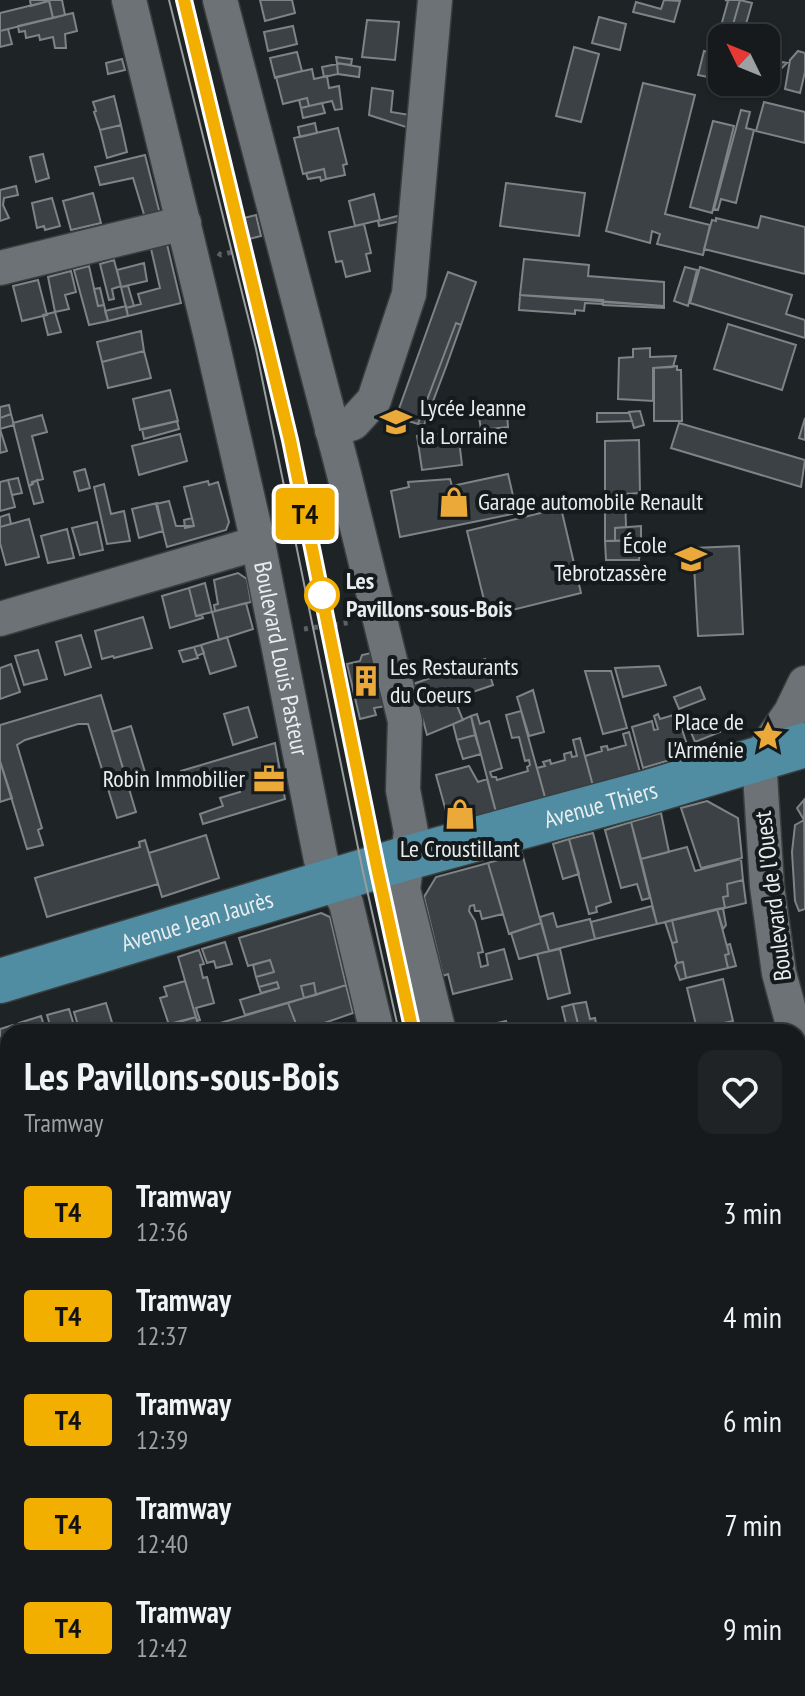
<!DOCTYPE html>
<html lang="fr">
<meta charset="utf-8">
<style>
body{margin:0;font-family:"PT Sans Narrow",sans-serif;background:#1f2325;color:#f1f3f6;height:100vh;display:flex;flex-direction:column;font-size:30px;white-space:nowrap}
*{box-sizing:border-box;margin:0}
p{font-size:26px;color:#9ea1a3}
.icon{flex:none;width:44px;height:44px;fill:none;stroke:currentColor;stroke-width:2;stroke-linecap:round;stroke-linejoin:round}
.map{position:relative;flex:1;overflow:hidden}
.panel{position:absolute;left:0px;top:1024px;width:806px;height:672px;display:flex;flex-direction:column;background:#161a1c;border-radius:24px 24px 0 0;box-shadow:0 2px 6px #0004,0 0 0 2px #35383b}
.panel>*{flex:none}
.badge{padding:0 16px;border-radius:6px;font-size:28px;line-height:52px}
.needle{width:52px;rotate:313deg}
.tools{position:absolute;left:708px;top:24px;display:grid;gap:16px}
.tools a{display:grid;place-items:center;width:72px;height:72px;border-radius:16px;background:#161a1c;box-shadow:0 2px 6px #0004,0 0 0 2px #35383b;font-size:40px}
.map>.badge{position:absolute;translate:-50% -50%;box-shadow:0 0 0 4px #fff}
.round{display:grid;place-items:center;flex:none;width:84px;height:84px;border-radius:16px;background:#1f2325}
.summary{display:flex;align-items:center;justify-content:space-between;height:136px;padding:0 24px}
h1{font-size:38px;font-weight:800;line-height:60px}
ul{padding:0;list-style:none}
li{display:flex;align-items:center;gap:24px;height:104px;padding:0 24px}
li div{flex:1}
li b{display:block;font-size:30px}
li em{font-style:normal}
li .badge{min-width:88px;font-weight:700;text-align:center}
.map>svg:first-child{display:block}
.building{fill:#3b4144;stroke:#7d8386;stroke-width:2}
.lines{fill:none;stroke-linecap:round;stroke-linejoin:round}
.minor-casing{stroke:#3a3e3f;stroke-width:37}
.major-casing{stroke:#3a3e3f;stroke-width:47}
.path{stroke:#5c6163;stroke-width:5;stroke-dasharray:4 6;stroke-linecap:butt}
.minor{stroke:#6c7275;stroke-width:34}
.major{stroke:#508ca2;stroke-width:44}
.tram{stroke:#989d9e;stroke-width:2}
.line-casing{stroke:#fff;stroke-width:18}
.line{stroke:#f2af00;stroke-width:12}
.stop-dot{fill:#fff;stroke:#f2af00;stroke-width:4}
.labels{text-anchor:middle;stroke-width:8;stroke-linejoin:round;paint-order:stroke}
.poi-label{font-size:24px;fill:#e9edee;stroke:#151a1c;text-anchor:start}
.stop-label{font-size:24px;font-weight:bold;fill:#e9edee;stroke:#151a1c;text-anchor:start}
.street-label{font-size:24px;fill:#e9edee;stroke:#151a1c}
</style>
<div class="map">
<svg width="805" height="1696" viewBox="0 0 805 1696">
<rect width="100%" height="100%" fill="#1e2325"/>
<path class="building" d="M30 0H49V1L31 6Z
M49 0H62L65 15 53 18Z
M260 0H292L295 13 265 21Z
M664 0 680 1 674 22 633 12 636 2 661 9Z
M725 0H740L730 35 719 33 728 1Z
M740 0 752 3 742 38 730 35Z
M49 1 53 18 0 31V13Z
M73 13 77 31 65 34 66 48H55L53 37 40 40 39 35 26 38 25 31 19 32 18 26Z
M599 17 626 24 620 50 592 43Z
M367 20 399 22 395 60 362 57Z
M293 26 297 44 268 51 264 32Z
M8 29 12 44 0 47V31Z
M574 47 599 54 581 122 556 116Z
M704 51 722 55V80L698 75Z
M798 51 805 53V72L800 93 785 89 790 60Z
M297 52 302 71 275 78 270 58Z
M336 57 352 59 351 65 337 63Z
M122 59 125 70 108 74 106 63Z
M766 59 787 63 765 85 752 82H766Z
M337 63 360 67 359 77 338 74Z
M337 64 338 74 324 77 322 67Z
M312 69 314 79 327 76 329 88 339 86 342 109 335 110 332 101 309 106 307 98 283 104 276 77Z
M643 83 695 95 665 214 710 225 703 255 657 244 660 234 652 231 650 243 606 231Z
M372 88 393 91 391 112 410 115 409 128 369 115Z
M114 96 121 125 100 130 94 112 96 111 93 102Z
M307 98 309 106 301 108 299 100Z
M764 102 805 112V143L756 131Z
M322 103 325 113 303 118 301 108Z
M741 110 750 112 746 128 754 130 736 203 721 199 718 210 714 209Z
M713 121 734 126 712 213 690 207Z
M315 123 317 133 300 137 298 127Z
M121 125 127 152 107 158 100 130Z
M338 128 347 164 343 165 345 175 326 179 324 169 303 174 294 138Z
M43 154 49 178 36 182 30 157Z
M145 155 161 218 146 221 133 178 100 185 95 167Z
M324 169 326 179 321 181 320 177 308 179 306 173Z
M506 183 585 193 579 236 500 226Z
M16 186 18 195 4 198 3 205 9 218 0 221V190Z
M93 193 101 223 71 230 63 201Z
M374 194 380 220 355 226 349 201Z
M52 198 60 226 45 230 44 226 37 228 32 203Z
M256 215 261 236 249 239 244 218Z
M401 215V221L379 226 378 221Z
M761 216 805 227V274L704 249 712 220 716 221V218L758 228Z
M364 224 371 253 366 254 370 271 346 277 342 261 336 262 329 232Z
M149 240H166L181 303 128 316 126 308 141 304 138 294 160 288Z
M524 259 589 265 588 276 664 282V306L520 295Z
M114 260 121 286 112 289 114 299 109 300 100 264Z
M144 263 147 281 121 287 117 270Z
M89 266 98 306 104 305 108 321 89 325 74 270Z
M685 267 697 270 688 306 674 301Z
M700 267 792 295 786 314 805 320V338L690 303Z
M71 271 76 292 65 295 69 309 55 312 48 277Z
M448 272 476 282 461 325 456 323 418 424 396 417Z
M38 280 47 315 22 321 13 286Z
M128 286 134 306 126 308 121 287Z
M100 288 104 305 98 306 94 289Z
M520 295 603 300 602 304 585 303 584 311 575 310V314L519 310Z
M603 302 664 306V308L603 305Z
M126 306 128 316 108 321 105 311Z
M55 312 61 332 48 335 43 315Z
M456 323 461 325 446 367 424 425 418 424Z
M728 324 796 345 782 390 714 369Z
M141 331 144 351 102 362 97 342Z
M650 348V357L676 356 673 367 653 368V401L618 399 619 358 633 357V349Z
M144 351 151 378 108 388 102 362Z
M677 366V370H681L682 421H654V368Z
M170 390 178 421 140 430 133 399Z
M9 405 11 414 0 418V407Z
M640 411 644 425 634 428 629 412Z
M597 413H629L632 421 597 422Z
M11 414 14 425 0 429V418Z
M507 414 508 427 481 430 479 417Z
M42 415 47 432 32 436 43 479 32 482 33 484 29 486 13 423Z
M805 418V440L799 438Z
M177 421 179 429 144 439 142 429Z
M679 423 805 460 801 487 671 448Z
M0 429 7 451 0 453Z
M458 432 462 465 422 470 417 436Z
M180 434 187 461 139 475 132 446Z
M639 440 640 493 625 494 626 527 615 528V541H605V441Z
M85 469 90 488 79 491 74 472Z
M508 474 517 513 400 537 391 491 409 487 408 482 450 479 452 486Z
M18 478 22 493 12 495 8 480Z
M8 480 15 507 0 511V482Z
M37 480 43 502 34 504 29 486Z
M208 481 209 485 218 482 229 522 226 530 167 547 156 504 169 501 176 526H194L184 487Z
M104 484 111 514 124 511 130 541 107 544 94 487Z
M157 503 163 531 139 538 132 509Z
M561 508 581 593 488 616 467 531Z
M9 514 11 524 0 527V517Z
M192 518 194 526 185 528 184 520Z
M29 519 39 557 6 565 0 543V527Z
M97 522 103 550 80 555 72 528Z
M641 526V540L615 541V528Z
M67 529 74 558 48 563 41 536Z
M641 540 639 560H606L605 541Z
M739 546 743 634 698 636 693 548Z
M238 573 247 579 251 602 215 611 214 605 218 604 214 580Z
M205 583 212 612 196 616 189 588Z
M189 588 196 616 202 615 203 618 170 628 162 596Z
M246 603 253 629 219 640 212 612Z
M143 617 152 648 114 658 113 656 102 659 95 631Z
M81 635 91 667 65 675 56 642Z
M227 637 236 666 210 674 201 645Z
M201 645 204 653 197 656 194 647Z
M194 647 198 658 183 662 179 651Z
M38 650 47 679 24 685 15 656Z
M376 652 386 706 374 708 376 715 360 719 347 664 360 661 362 655Z
M485 659 493 685 464 695 462 689 453 691 454 695 450 696 451 701H455L463 720 427 735 413 684Z
M11 664 20 692 0 699V668Z
M659 666 666 685 623 697 615 668Z
M585 671H611L627 728 603 734Z
M700 687 705 699 679 709 674 697Z
M533 690 544 732 529 736 517 697Z
M101 695 136 812 117 818 88 724H78L25 740 17 745 42 828 38 830 43 845 27 849 0 761V725Z
M248 707 257 737 233 745 224 714Z
M521 711 546 801 497 816 471 716 477 714 480 724 489 721 502 768 490 772 492 777H496L497 780 528 771 527 767 530 765 529 760 525 761 519 737 512 738 506 715Z
M658 714 660 719 677 714 690 754 643 768 632 727 652 721 654 730 658 729 654 716Z
M471 716 475 735 457 740 453 724Z
M713 716 720 732 695 742 688 725Z
M131 726 148 782 129 788 112 732Z
M629 732 640 772 593 786 585 756 602 751 601 747 607 746 608 750 626 745 623 734Z
M475 735 481 754 463 759 457 740Z
M580 738 593 786 546 801 537 768 545 766 543 762 550 760 551 764 565 760 564 754 571 752 572 757 577 756 573 740Z
M275 743 285 799 203 824 200 814 223 806 220 798 240 792 239 776 232 778 231 775 187 789 181 771Z
M0 761 12 798 0 802Z
M469 766 478 782 487 779 497 816 463 826 447 815 436 775Z
M804 800 805 909 799 911 795 901 792 852 795 825 804 820 797 808Z
M707 801 738 818 742 858 701 868 681 808Z
M661 813 669 852 641 859 631 822Z
M631 822 650 898 642 900 637 884 621 888 605 830Z
M593 833 611 902 596 907 597 912 589 914 569 839Z
M206 835 219 878 162 897 149 853Z
M569 839 579 874 563 879 553 844Z
M145 840 158 884 47 917 35 878 140 847 139 842Z
M687 847 695 871 741 859 743 880 727 884 728 896 723 897 725 908 657 924 641 859Z
M522 853 541 923 509 934 488 863Z
M488 863 503 914 482 919 480 911H475L474 905 470 906 469 911 475 921 483 952 478 953 481 967 488 965 486 954 504 949 512 979 453 994 448 974 443 976 424 897 436 877Z
M743 880 746 903 725 908 723 897 728 896 727 884Z
M652 906 657 924 595 939 591 922Z
M723 908 726 925 723 929 717 909Z
M717 909 729 954 725 955 728 968 686 978 683 962 677 963 672 943 677 942 672 920Z
M321 913 330 917 346 985 316 995 314 983 301 986 304 998 245 1015 240 1000 279 988 277 982 259 987 256 977 274 972 270 960 248 966 239 938Z
M553 913 557 927 590 919 595 939 549 951 540 917Z
M672 920 677 942 672 943 665 922Z
M541 923 549 951 519 959 511 933Z
M225 942 232 964 216 968 214 961 207 963 202 949Z
M730 944 736 966 728 968 725 955 729 954 727 945Z
M560 949 570 993 548 999 537 954Z
M199 950 204 964 200 965 203 978 207 977 214 1003 196 1008 200 1020 197 1021 178 957Z
M270 960 274 972 256 977 253 965Z
M683 962 686 978 680 980 675 966 677 963Z
M723 979 733 1021 697 1029 687 988Z
M185 981 196 1017 169 1025 160 998 167 996 164 987Z
M277 982 279 988 261 993 259 987Z
M314 983 316 995 304 998 301 986Z
M346 985 353 1013 310 1028 298 1029 288 1003Z
M586 1002 590 1019 595 1018 598 1032H580L573 1004Z
M106 1003 115 1032H80L74 1012Z
M288 1003 298 1029 293 1032H255L254 1030 201 1032 200 1029Z
M573 1004 580 1032H568L562 1007Z
M69 1009 76 1032H52L47 1015Z
M41 1016 46 1032H22L19 1023Z
M196 1017 201 1032H176L173 1023Z
M506 1021 509 1032H482L480 1027Z
M13 1025 15 1032H8V1057L0 1060V1029Z
M0 1165 8 1191V1197L0 1199Z
M798 1241 805 1260V1285L798 1286Z
M8 1262V1305L0 1307V1265Z
M805 1297V1344H804L798 1317V1299Z
M8 1396V1455L5 1456 0 1444V1398Z
M805 1520V1541L801 1533 798 1534V1523Z
M798 1632 805 1648 798 1651Z
M0 1650 7 1653 0 1669Z
M7 1653 8 1688H24L21 1695 0 1696V1669Z
M157 1688H169L171 1696H158Z
M406 1688H412L414 1696H382V1693Z
M452 1688H494L495 1696H454Z
M647 1688H678L679 1690 666 1693 667 1696H638L637 1691Z
M748 1688H757L760 1690 758 1696H748Z"/>
<g class="lines">
<defs>
<g id="minor">
<path id="s1" d="M129 0 210 333 258 543 321 860 346 903 377 1032"/>
<path d="M220 0 344 474 405 721 403 790 411 832 403 889 439 1032"/>
<path d="M0 268 184 223"/>
<path d="M332 430 353 423 374 400 409 294 435 0"/>
<path d="M0 619 258 543"/>
<path d="M795 1032 779 973 767 886 759 758 791 712 805 683"/>
<path d="M798 1041 805 1064"/>
<path d="M0 1353 8 1351"/>
<path d="M538 1688 540 1696"/>
<path d="M605 1688 607 1696"/>
<path d="M63 1696 66 1688"/>
</g>
<g id="major">
<path id="s2" d="M0 981 407 858 645 793 805 745"/>
</g>
</defs>
<use href="#minor" class="minor-casing"/>
<use href="#major" class="major-casing"/>
<path class="path" d="M218 253 221 255 254 246
M304 629 353 622"/>
<use href="#minor" class="minor"/>
<use href="#major" class="major"/>
<path class="tram" d="M169 0 256 349 363 872 399 1032
M184 0 268 343 413 1032
M566 1688 568 1696
M581 1688 583 1696"/>
</g>
<g class="lines">
<defs>
<path id="line" d="M184 0 290 440 377 867 413 1032"/>
</defs>
<use href="#line" class="line-casing"/>
<use href="#line" class="line"/>
</g>
<defs>
<symbol id="university-bare" viewBox="-9 -9 18 18"><path d="M0-5L7-2L0 1L-7-2ZM-4 1L0 2.5L4 1V4Q0 6-4 4Z" fill="#eba93a" stroke="#151a1c" stroke-width="2.5" paint-order="stroke"/></symbol>
<symbol id="shop-bare" viewBox="-9 -9 18 18"><path d="M-5-2.5h2.3a2.7 3.5 0 0 1 5.4 0H5L5.5 6h-11ZM-1.5-2.5h3a1.5 2.3 0 0 0-3 0Z" fill="#eba93a" stroke="#151a1c" stroke-width="2.5" paint-order="stroke"/></symbol>
<symbol id="school-bare" viewBox="-9 -9 18 18"><path d="M0-5L7-2L0 1L-7-2ZM-4 1L0 2.5L4 1V4Q0 6-4 4Z" fill="#eba93a" stroke="#151a1c" stroke-width="2.5" paint-order="stroke"/></symbol>
<symbol id="building-bare" viewBox="-9 -9 18 18"><path d="M-4-6H4V6H1V3H-1V6H-4ZM-2.5-4.3h1.7v1.8h-1.7ZM.8-4.3h1.7v1.8H.8ZM-2.5-1h1.7V.8h-1.7ZM.8-1h1.7V.8H.8Z" fill="#eba93a" stroke="#151a1c" stroke-width="2.5" paint-order="stroke"/></symbol>
<symbol id="sight-bare" viewBox="-9 -9 18 18"><path d="M0-6L1.8-2.2L6-1.7L2.9 1.2L3.7 5.4L0 3.3L-3.7 5.4L-2.9 1.2L-6-1.7L-1.8-2.2Z" fill="#eba93a" stroke="#151a1c" stroke-width="2.5" paint-order="stroke"/></symbol>
<symbol id="office-bare" viewBox="-9 -9 18 18"><path d="M-6-3h4V-5.5h4V-3h4V5H-6ZM-1-4.5V-3h2v-1.5ZM-6 0V1H6V0Z" fill="#eba93a" stroke="#151a1c" stroke-width="2.5" paint-order="stroke"/></symbol>
</defs>
<g fill-rule="evenodd">
<use href="#university-bare" x="374" y="400" width="44" height="44"/>
<use href="#shop-bare" x="432" y="480" width="44" height="44"/>
<use href="#school-bare" x="669" y="537" width="44" height="44"/>
<use href="#building-bare" x="344" y="659" width="44" height="44"/>
<use href="#sight-bare" x="746" y="714" width="44" height="44"/>
<use href="#office-bare" x="247" y="757" width="44" height="44"/>
<use href="#shop-bare" x="438" y="792" width="44" height="44"/>
</g>
<circle class="stop-dot" cx="322" cy="595" r="16"/>
<g class="labels">
<g class="poi-label">
<text x="420" y="416">Lycée Jeanne<tspan x="420" dy="28">la Lorraine</tspan></text>
<text x="478" y="510">Garage automobile Renault</text>
<text x="667" y="553" text-anchor="end">École<tspan x="667" dy="28">Tebrotzassère</tspan></text>
<text x="390" y="675">Les Restaurants<tspan x="390" dy="28">du Coeurs</tspan></text>
<text x="744" y="730" text-anchor="end">Place de<tspan x="744" dy="28">l'Arménie</tspan></text>
<text x="245" y="787" text-anchor="end">Robin Immobilier</text>
<text x="460" y="857" text-anchor="middle">Le Croustillant</text>
</g>
<g class="stop-label">
<text x="346" y="589">Les<tspan x="346" dy="28">Pavillons-sous-Bois</tspan></text>
</g>
<g class="street-label">
<text dy="8" stroke="none"><textPath href="#s1" startOffset="676">Boulevard Louis Pasteur</textPath></text>
<text dy="8" stroke="none"><textPath href="#s2" startOffset="626">Avenue Thiers</textPath></text>
<text transform="translate(773 896) rotate(-97)" y="8">Boulevard de l'Ouest</text>
<text dy="8" stroke="none"><textPath href="#s2" startOffset="206">Avenue Jean Jaurès</textPath></text>
</g>
</g>
</svg>
<div class="tools">
<a><svg class="needle" viewBox="-14 -14 28 28"><path d="M0-13l5 13h-10z" fill="#e53935"/><path d="M0 13l5-13h-10z" fill="#9ea1a3"/></svg></a>
</div>
<b class="badge" style="left:305px;top:514px;background:#f2af00;color:#111">T4</b>
<section class="panel">
<div class="summary"><div><h1>Les Pavillons-sous-Bois</h1><p>Tramway</p></div><a class="round"><svg class="icon" aria-label="heart" viewBox="0 0 24 24"><path d="M12 20l-8-8c-3-5 5-10 8-4 3-6 11-1 8 4z"/></svg></a></div>
<ul>
<li><span class="badge" style="background:#f2af00;color:#111">T4</span><div><b>Tramway</b><p>12:36</p></div><em>3 min</em></li>
<li><span class="badge" style="background:#f2af00;color:#111">T4</span><div><b>Tramway</b><p>12:37</p></div><em>4 min</em></li>
<li><span class="badge" style="background:#f2af00;color:#111">T4</span><div><b>Tramway</b><p>12:39</p></div><em>6 min</em></li>
<li><span class="badge" style="background:#f2af00;color:#111">T4</span><div><b>Tramway</b><p>12:40</p></div><em>7 min</em></li>
<li><span class="badge" style="background:#f2af00;color:#111">T4</span><div><b>Tramway</b><p>12:42</p></div><em>9 min</em></li>
</ul>
</section>
</div>
